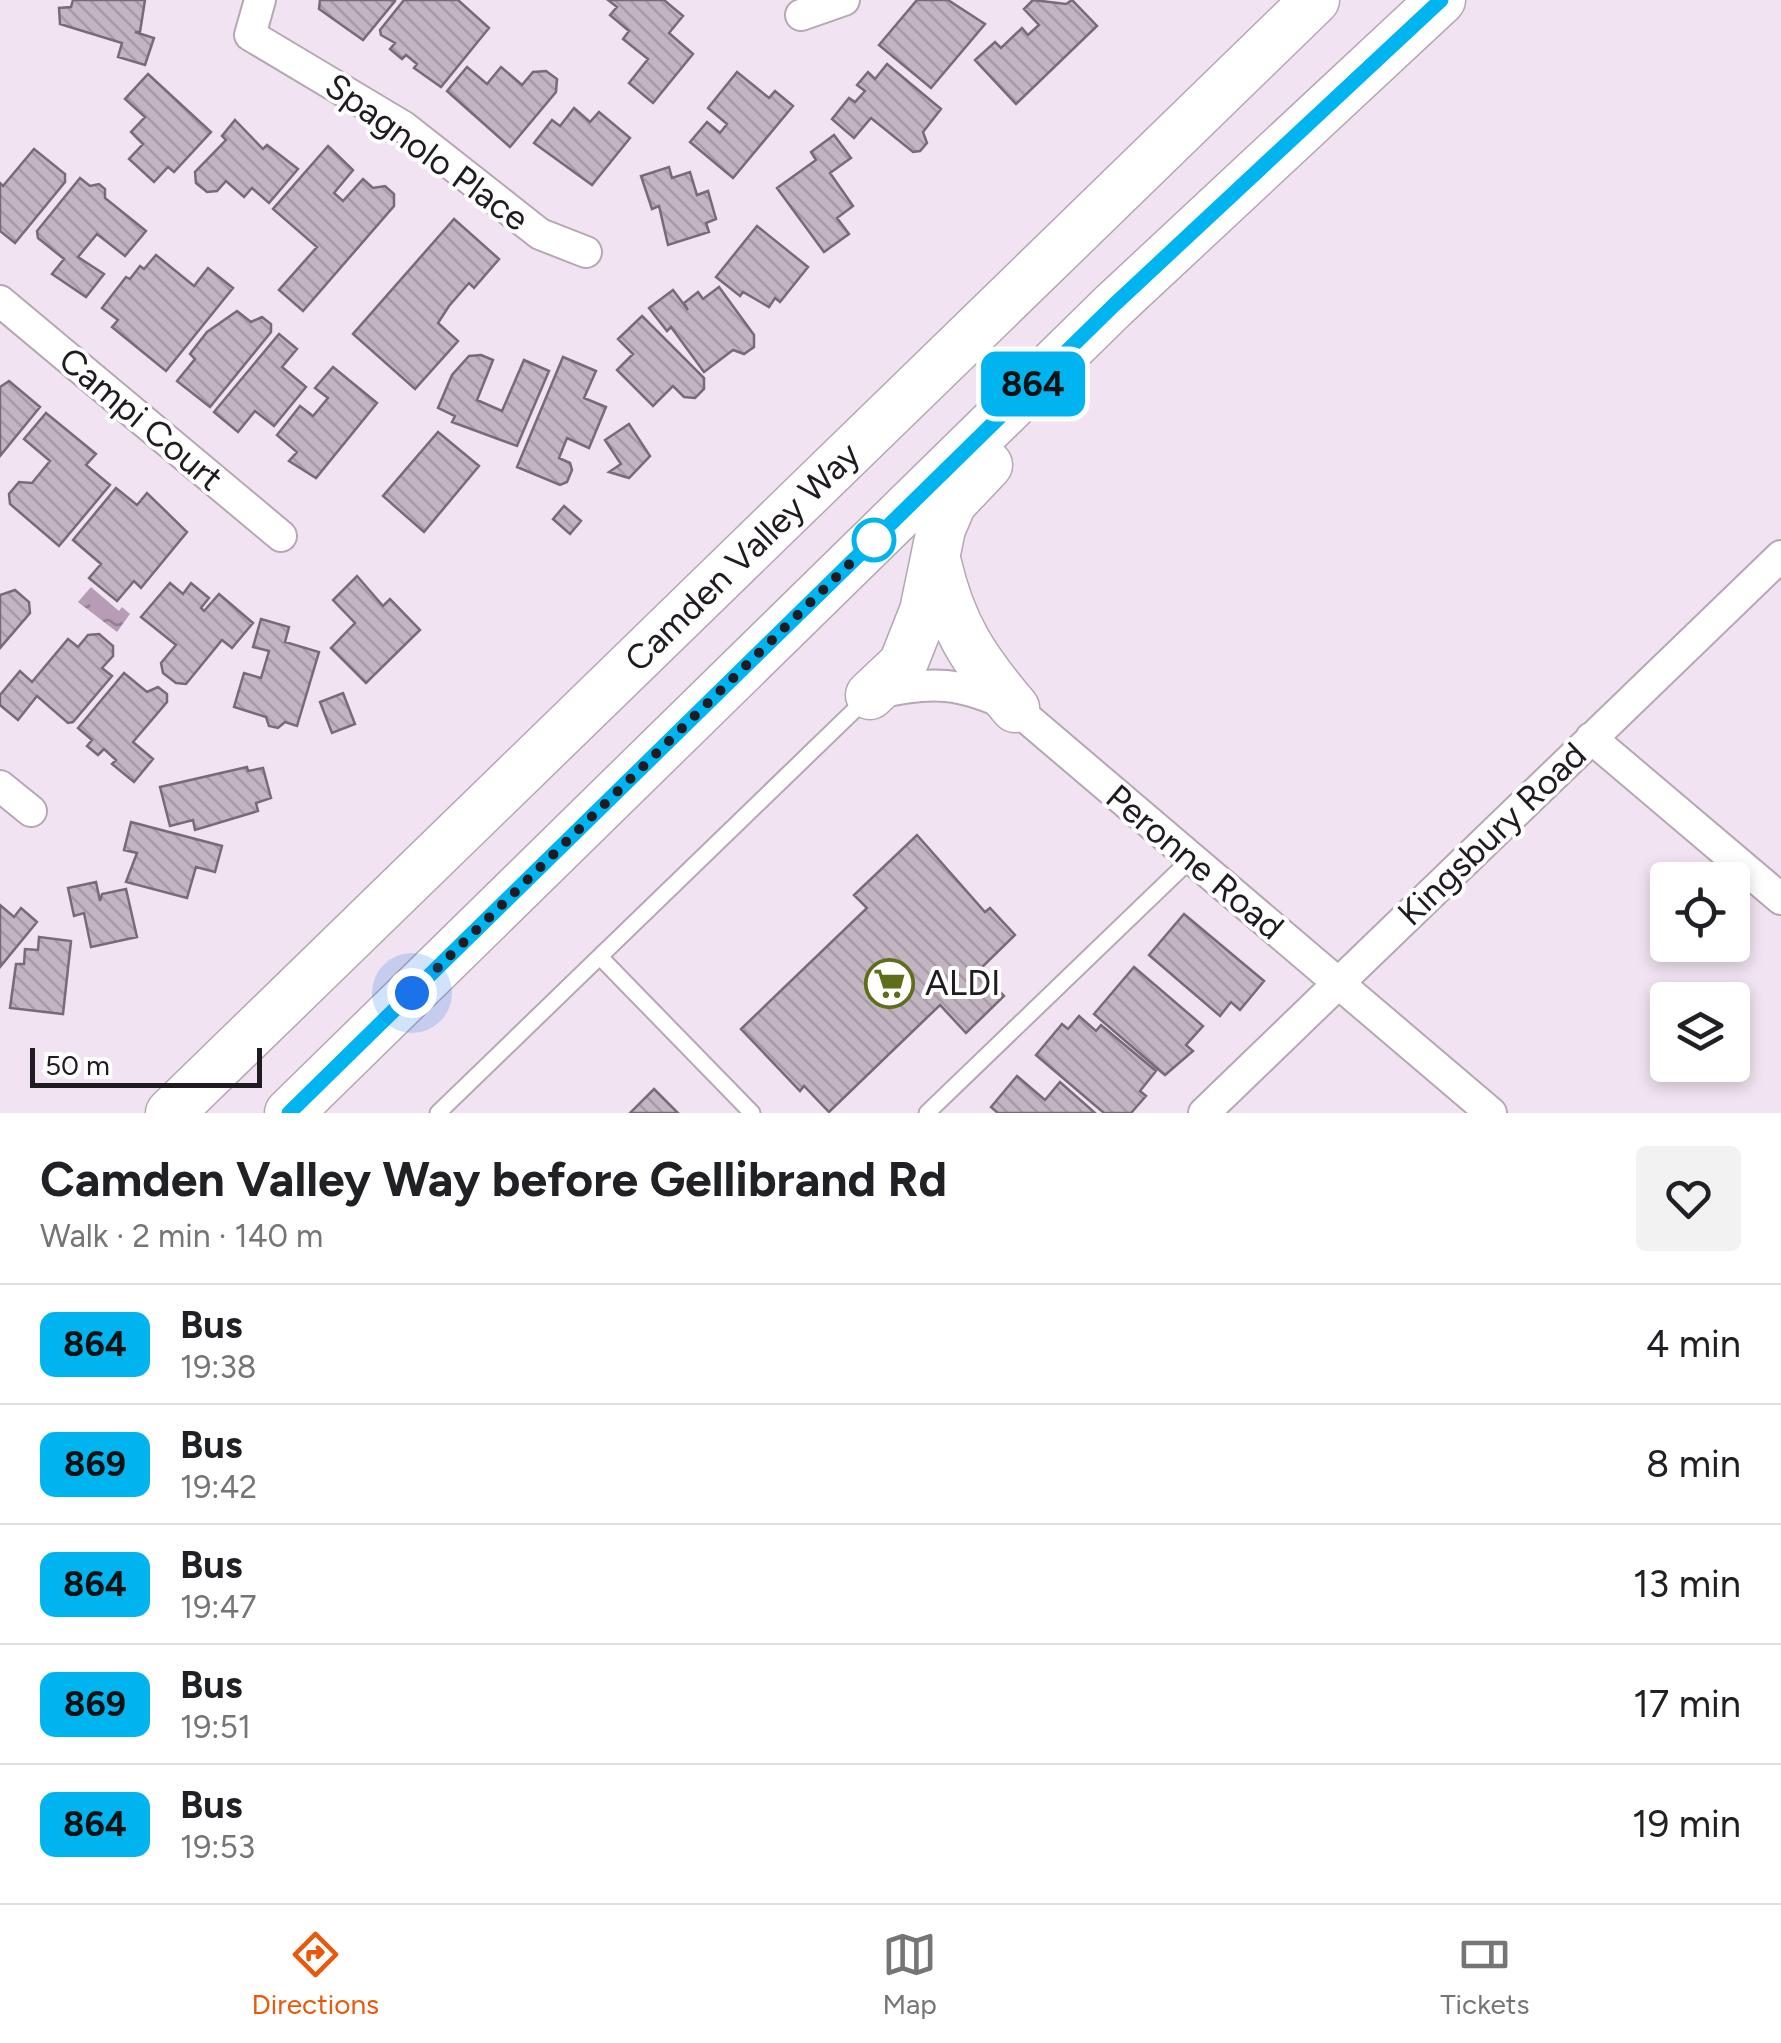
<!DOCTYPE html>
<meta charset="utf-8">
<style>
body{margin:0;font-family:Figtree,sans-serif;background:#f2f2f2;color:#202124;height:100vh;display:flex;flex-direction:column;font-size:38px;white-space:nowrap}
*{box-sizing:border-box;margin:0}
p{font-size:32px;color:#757577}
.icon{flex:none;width:55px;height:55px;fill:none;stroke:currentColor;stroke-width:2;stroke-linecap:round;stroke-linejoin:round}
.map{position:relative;height:1113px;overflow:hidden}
.panel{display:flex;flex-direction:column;background:#fff;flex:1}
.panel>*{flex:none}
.badge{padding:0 20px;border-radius:15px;font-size:35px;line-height:65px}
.fabs{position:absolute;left:1650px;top:862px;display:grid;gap:20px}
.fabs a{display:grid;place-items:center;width:100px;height:100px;border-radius:10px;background:#fff;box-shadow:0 5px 15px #0003;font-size:50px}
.scale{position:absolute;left:30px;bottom:25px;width:232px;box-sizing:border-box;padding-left:10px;border:5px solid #201b20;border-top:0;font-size:28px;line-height:35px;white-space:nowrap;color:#201b20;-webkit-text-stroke:8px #fff;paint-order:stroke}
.you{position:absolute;width:50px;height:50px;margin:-25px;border:8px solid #fff;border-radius:50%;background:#1a73e8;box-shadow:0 0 0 15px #1a73e833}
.map>.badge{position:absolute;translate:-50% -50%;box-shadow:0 0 0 5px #fff}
.round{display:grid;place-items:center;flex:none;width:105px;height:105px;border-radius:10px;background:#f2f2f2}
.overview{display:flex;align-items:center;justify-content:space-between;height:170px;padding:0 40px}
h1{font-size:48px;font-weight:700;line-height:75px}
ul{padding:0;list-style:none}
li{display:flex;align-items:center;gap:30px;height:120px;padding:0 40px;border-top:2px solid #e0e0e0}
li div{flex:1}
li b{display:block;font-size:38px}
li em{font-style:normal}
li .badge{min-width:110px;font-weight:700;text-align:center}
.tab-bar{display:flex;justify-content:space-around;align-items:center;height:140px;border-top:2px solid #e0e0e0;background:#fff;font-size:28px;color:#757577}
.tab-bar a{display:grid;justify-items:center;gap:5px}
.tab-bar .on{color:#ea580c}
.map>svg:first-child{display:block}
.water{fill:url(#water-ripples)}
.building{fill:url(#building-back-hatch);stroke:#786b77;stroke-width:2.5}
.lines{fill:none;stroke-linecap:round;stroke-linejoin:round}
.lane-casing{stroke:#b5a7b4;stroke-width:19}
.street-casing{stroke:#b5a7b4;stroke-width:34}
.primary-casing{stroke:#b5a7b4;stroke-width:51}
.lane{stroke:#fff;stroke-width:15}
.street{stroke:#fff;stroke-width:30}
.primary{stroke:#fff;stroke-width:48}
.line-casing{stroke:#fff;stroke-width:22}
.line{stroke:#00b5ef;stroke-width:15}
.walk{stroke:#201b20;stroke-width:10;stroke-dasharray:0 18}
.stop-dot{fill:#fff;stroke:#00b5ef;stroke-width:5}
.labels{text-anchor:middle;stroke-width:8;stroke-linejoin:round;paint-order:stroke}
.street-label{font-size:35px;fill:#201b20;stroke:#fff}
.poi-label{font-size:35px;fill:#201b20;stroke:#fff;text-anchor:start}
</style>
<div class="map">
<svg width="1781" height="1113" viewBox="0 0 1781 1113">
<defs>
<pattern id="water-ripples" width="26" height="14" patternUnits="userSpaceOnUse" patternTransform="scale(2.5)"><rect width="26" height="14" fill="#b69cb5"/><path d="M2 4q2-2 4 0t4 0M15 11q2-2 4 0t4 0" fill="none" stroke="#947e93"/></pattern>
<pattern id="building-back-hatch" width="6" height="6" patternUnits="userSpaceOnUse" patternTransform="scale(2.5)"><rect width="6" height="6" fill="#c2b4c1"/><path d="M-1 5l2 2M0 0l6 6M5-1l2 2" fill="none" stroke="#a69aa6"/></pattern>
</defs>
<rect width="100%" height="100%" fill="#f1e3f1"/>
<path class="water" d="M91 587 119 611 122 607 130 614 117 632 78 602Z"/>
<path class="building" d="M73 0H145L140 32H135L154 38 145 65 118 57 122 43 60 24 59 8 71 7Z
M320 0H394L395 1 363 40 319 9Z
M404 0H458L489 28 441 87 414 68 417 64 406 55 402 59 390 49 395 43 381 35 380 30Z
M608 0H664L683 16 669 33 693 54 653 103 629 83 648 59 623 39 629 31 610 15 617 7Z
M917 0H948L985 24 931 88 879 45Z
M1033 0 1066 4 1072 0 1097 26 1016 104 975 60 995 42 1001 48 1022 28 1028 35 1039 25 1024 9Z
M887 64 941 109 923 132 927 143 920 151 913 152 871 118 854 138 832 119 849 98 855 102 865 91 857 85 868 72 875 79Z
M467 67 487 84 501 67 522 85 533 72 546 71 557 79 556 92 510 147 447 91Z
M737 72 769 98 775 91 793 106 733 178 690 142 707 122 720 133 727 124 708 108Z
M148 74 211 132 174 172 168 167 154 182 129 159 143 144 131 132 145 117 125 99Z
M574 108 590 122 599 112 630 138 592 185 534 143 552 120 560 126Z
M235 120 263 149 267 145 298 169 269 203 252 188 244 197 226 181 217 191 207 192 196 183 195 172 226 140 222 136Z
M834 135 851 158 830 173 853 206 837 218 849 234 824 252 777 188 816 160 811 152Z
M328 146 353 170 334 193 343 201 363 179 373 188 385 186 394 194V206L303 311 279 290 317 247 273 209Z
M34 149 65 174V182L15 243 0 231V183L3 186Z
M669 167 672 178 690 172 697 195 708 191 716 219 706 223 709 232 668 245 659 206 652 209 641 176Z
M80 178 90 186 99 184 105 189V198L146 231 125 256 97 234 78 257 104 274 86 297 52 274 64 259 38 238 37 231Z
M454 219 499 259 474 288 469 283 449 306 438 323 458 341 415 389 353 334Z
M757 226 808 267 780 302 775 298 769 307 743 292 740 296 716 277Z
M156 255 194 286 208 268 233 288 166 371 112 327 118 320 102 308 126 277 130 279 140 266 144 269Z
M719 287 754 335V347L744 354 733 350 704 372 671 327 667 331 649 308 673 290 688 310 684 303 698 292 703 299Z
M237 311 251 322 262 317 271 324V332L210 407 177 381 195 359 190 354 207 332Z
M642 316 704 378V389L695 398 684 397 673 386 653 406 617 370 633 354 618 339Z
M279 334 297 349 282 367 306 387 274 426 255 411 238 432 214 412Z
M481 355 493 360 477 400 502 411 524 360 549 371 517 446 452 422 455 416 438 408 452 375 469 356Z
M563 357 596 371 584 398 606 407 589 448 567 438 559 458 570 463 572 470 567 482 560 485 517 467Z
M333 367 377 403 316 478 289 461 297 452 277 435 300 406 313 416 328 398 315 388Z
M9 381 40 407 0 456V387Z
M46 413 96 454 86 465 110 485 59 546 10 504 9 494 19 482 32 483 50 461 24 439Z
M629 424 650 456 629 478 609 472 621 464 605 440Z
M438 432 479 466 424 532 383 496Z
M116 488 137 505 147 493 187 532 141 588 134 581 117 601 89 578 101 564 73 540Z
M564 506 581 521 570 534 553 519Z
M357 576 383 606 390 599 420 630 366 683 331 648 355 623 333 600Z
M170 583 183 594 191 583 209 598 201 608 204 611 219 594 253 623 232 648 222 640 186 684 176 683 163 673 161 663 176 645 141 617Z
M15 590 29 602 30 613 0 648V595Z
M261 619 289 627 285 642 319 652 297 726 285 722 278 728 269 726 266 717 234 707 244 673 261 678 269 651 253 647Z
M99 634 113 646V656L102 668 112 676 73 722 68 723 37 696 18 720 0 705V695L20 671 32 682 68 639 78 647 88 635Z
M124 673 147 692 158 687 167 694V702L133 742 153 759 134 782 112 764 116 760 104 749 98 755 87 746 92 740 78 728Z
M343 693 355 724 332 733 320 702Z
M247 767 248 771 263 768 271 798 256 803 258 811 195 830 193 820 170 826 160 787Z
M131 822 222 846 215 872 196 867 187 898 126 882 137 853 124 850Z
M917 835 985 912 990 908 1015 935 979 970 1004 996 966 1033 940 1005 829 1112 804 1086 800 1091 741 1029 867 908 854 895Z
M96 882 100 901 102 894 126 889 137 937 91 947 84 913 74 916 68 888Z
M0 905 14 917 21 908 37 922 0 967Z
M1184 914 1264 981 1240 1010 1231 1002 1220 1016 1149 955Z
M39 937 71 941 63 1014 10 1008 16 964H24L25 949 38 950Z
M1134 967 1203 1026 1186 1045 1193 1051 1165 1075 1094 1014Z
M1079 1016 1096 1031 1101 1025 1156 1071 1140 1091 1146 1096 1131 1113H1104L1036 1055 1062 1024 1068 1029Z
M1017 1076 1045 1100 1060 1082 1095 1113H998L991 1107Z
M654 1089 678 1113H630Z"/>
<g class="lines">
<defs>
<path id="lane" d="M601 958 752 1113
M438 1113 867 698
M927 1113 1191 859"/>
<path id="street" d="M260 0 250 35 404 127 540 234 586 252
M801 15 844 0
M0 301 281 536
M874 694C932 680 961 682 1015 708L1491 1113
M1591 738 1781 899
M0 786 31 811
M1204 1113 1781 556"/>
<g id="primary">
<path d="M937 563C951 625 974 660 1015 708"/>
<path d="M870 695 903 664 924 611 941 529 952 503 988 465"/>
<path id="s1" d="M170 1113 1315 0"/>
<path d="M289 1113 1114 305 1441 0"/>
</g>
</defs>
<use href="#lane" class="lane-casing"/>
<use href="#street" class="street-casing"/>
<use href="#primary" class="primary-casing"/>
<use href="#lane" class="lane"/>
<use href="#street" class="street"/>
<use href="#primary" class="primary"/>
</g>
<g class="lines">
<defs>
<path id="line" d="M289 1113 1114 305 1441 0"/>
</defs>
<use href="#line" class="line-casing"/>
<use href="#line" class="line"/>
<path class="walk" d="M412 993 874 540"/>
</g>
<defs>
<symbol id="supermarket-ring" viewBox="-11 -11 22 22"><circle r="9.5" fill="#fff" stroke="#5e6e1b" stroke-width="1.5"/><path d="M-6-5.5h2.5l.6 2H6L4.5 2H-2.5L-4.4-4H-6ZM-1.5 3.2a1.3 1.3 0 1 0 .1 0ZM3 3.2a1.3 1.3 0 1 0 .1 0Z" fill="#5e6e1b"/></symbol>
</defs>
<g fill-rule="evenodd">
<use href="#supermarket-ring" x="862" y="956" width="55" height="55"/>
</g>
<circle class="stop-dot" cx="874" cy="540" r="20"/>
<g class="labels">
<g class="street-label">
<text transform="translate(427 152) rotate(36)" y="12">Spagnolo Place</text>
<text transform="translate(141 419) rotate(40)" y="12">Campi Court</text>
<text dy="12" stroke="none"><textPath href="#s1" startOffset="798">Camden Valley Way</textPath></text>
<text transform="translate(1492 834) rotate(-44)" y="12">Kingsbury Road</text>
<text transform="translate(1195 862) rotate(40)" y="12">Peronne Road</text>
</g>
<g class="poi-label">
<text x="925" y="995">ALDI</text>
</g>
</g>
</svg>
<div class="fabs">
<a><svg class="icon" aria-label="locate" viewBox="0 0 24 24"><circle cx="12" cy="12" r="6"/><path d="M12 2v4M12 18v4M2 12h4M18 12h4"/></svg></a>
<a><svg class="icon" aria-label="layers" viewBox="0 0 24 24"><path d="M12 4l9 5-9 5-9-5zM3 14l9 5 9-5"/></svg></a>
</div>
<div class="scale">50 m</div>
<div class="you" style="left:412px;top:993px"></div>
<b class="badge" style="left:1033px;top:384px;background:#00b5ef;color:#111">864</b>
</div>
<section class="panel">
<div class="overview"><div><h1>Camden Valley Way before Gellibrand Rd</h1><p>Walk · 2 min · 140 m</p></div><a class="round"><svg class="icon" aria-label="heart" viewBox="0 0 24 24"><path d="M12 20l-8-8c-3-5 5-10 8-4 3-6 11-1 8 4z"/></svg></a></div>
<ul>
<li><span class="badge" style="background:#00b5ef;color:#111">864</span><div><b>Bus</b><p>19:38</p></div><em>4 min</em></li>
<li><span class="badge" style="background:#00b5ef;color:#111">869</span><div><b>Bus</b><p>19:42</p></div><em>8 min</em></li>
<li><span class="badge" style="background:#00b5ef;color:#111">864</span><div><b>Bus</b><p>19:47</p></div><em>13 min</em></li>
<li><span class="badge" style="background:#00b5ef;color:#111">869</span><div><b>Bus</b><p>19:51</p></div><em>17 min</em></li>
<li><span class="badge" style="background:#00b5ef;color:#111">864</span><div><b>Bus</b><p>19:53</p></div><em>19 min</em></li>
</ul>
</section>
<nav class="tab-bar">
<a class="on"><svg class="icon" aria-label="directions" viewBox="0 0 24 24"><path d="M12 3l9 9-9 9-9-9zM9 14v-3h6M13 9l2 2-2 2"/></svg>Directions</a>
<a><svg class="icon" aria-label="map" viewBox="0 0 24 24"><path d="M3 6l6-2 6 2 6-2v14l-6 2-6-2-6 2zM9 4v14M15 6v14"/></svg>Map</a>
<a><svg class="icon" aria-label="tickets" viewBox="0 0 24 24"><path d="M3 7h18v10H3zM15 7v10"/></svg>Tickets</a>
</nav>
